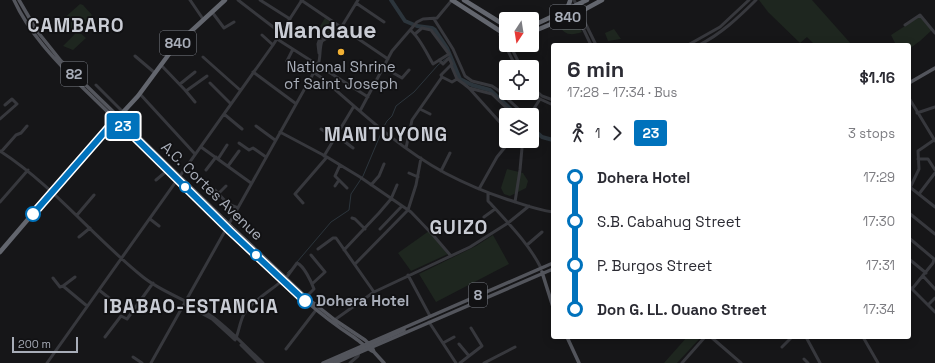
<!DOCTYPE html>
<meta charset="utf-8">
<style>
body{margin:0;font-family:"Space Grotesk",sans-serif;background:#f7f7f7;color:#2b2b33;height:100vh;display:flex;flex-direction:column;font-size:15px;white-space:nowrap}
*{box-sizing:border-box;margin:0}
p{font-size:13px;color:#7c7c81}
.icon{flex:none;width:22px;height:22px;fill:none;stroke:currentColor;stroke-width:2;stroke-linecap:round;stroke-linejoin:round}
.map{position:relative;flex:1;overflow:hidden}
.sheet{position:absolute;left:551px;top:43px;width:360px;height:296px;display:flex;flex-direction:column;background:#fff;border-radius:4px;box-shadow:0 2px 10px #0003}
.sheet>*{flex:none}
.badge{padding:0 8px;border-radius:3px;font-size:14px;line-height:26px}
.needle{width:26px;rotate:192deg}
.tools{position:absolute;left:499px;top:12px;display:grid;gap:8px}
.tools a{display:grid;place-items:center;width:40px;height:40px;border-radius:4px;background:#fff;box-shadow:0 2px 10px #0003;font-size:20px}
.scale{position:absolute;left:12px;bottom:10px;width:66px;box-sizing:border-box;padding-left:4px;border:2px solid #a8adb8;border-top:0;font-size:11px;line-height:14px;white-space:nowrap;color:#a8adb8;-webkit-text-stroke:3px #111113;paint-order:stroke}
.map>.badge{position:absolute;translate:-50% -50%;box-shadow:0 0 0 2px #fff}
.legs{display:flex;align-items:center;gap:6px;height:44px;padding:0 16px;font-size:13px}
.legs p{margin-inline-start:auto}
.overview{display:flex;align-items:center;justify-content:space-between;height:68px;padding:0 16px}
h1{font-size:22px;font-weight:700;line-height:30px}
ul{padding:0 16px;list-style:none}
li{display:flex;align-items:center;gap:14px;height:44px;font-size:15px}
li i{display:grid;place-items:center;width:6px;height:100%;margin:0 5px;background:currentColor}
li i::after{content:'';width:10px;height:10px;margin:-5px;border:3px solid;border-radius:50%;background:#fff}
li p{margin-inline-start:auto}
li:first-child i{background:linear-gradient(#0000 50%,currentColor 0)}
li:last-child i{background:linear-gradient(currentColor 50%,#0000 0)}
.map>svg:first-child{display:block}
.green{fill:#1e261f}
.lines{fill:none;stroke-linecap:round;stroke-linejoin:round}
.stream{stroke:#2c353c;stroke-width:1}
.river{stroke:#2c353c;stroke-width:4}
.minor{stroke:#37383d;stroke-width:3}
.major{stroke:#53555c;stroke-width:3.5}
.highway{stroke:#63666e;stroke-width:4.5}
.major-bridge{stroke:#53555c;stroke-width:3.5}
.line-1-casing{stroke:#fff;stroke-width:9}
.line-1{stroke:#0072bc;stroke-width:6}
.poi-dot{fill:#f2b134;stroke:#111113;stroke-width:1.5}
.stop-1-dot{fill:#fff;stroke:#0072bc;stroke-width:2}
.labels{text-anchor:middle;stroke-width:3.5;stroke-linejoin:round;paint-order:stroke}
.shield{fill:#111113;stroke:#7b7e86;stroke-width:1}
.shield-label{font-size:14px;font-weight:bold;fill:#a8adb8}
.poi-label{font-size:15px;fill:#a8adb8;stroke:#111113}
.street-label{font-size:15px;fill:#a8adb8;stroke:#111113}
.stop-label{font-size:15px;font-weight:bold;fill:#a8adb8;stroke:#111113;text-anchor:start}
.district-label{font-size:19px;font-weight:bold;letter-spacing:1px;fill:#c9ccd4;stroke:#111113}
.town-label{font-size:23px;font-weight:bold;fill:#c9ccd4;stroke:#111113}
</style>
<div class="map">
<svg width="935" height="363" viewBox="0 0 935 363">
<rect width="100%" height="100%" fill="#161618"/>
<path class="green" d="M759 0H812L852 45H815L807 37 800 43 768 12Z
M80 4 83 5 92 15 78 31 86 38 73 50 63 46 75 34 62 20Z
M919 17H921L932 30 920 41 909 49V45H896L891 35Z
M325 18 330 22 328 25V28L332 31 319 35 316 33Z
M567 21 578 25 582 32C571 36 564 35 559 25Z
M614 29 621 39 608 41 605 33Z
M507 169 523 173 528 181 526 188 510 196 504 194 501 188Z
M429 231 448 254 411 271 398 253Z
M493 235 509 264 436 302 419 274 476 246Z
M687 337H701L677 363H664Z"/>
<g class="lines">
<path class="stream" d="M383 128 387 121 392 116 396 106 414 92 438 65 447 58
M297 262 331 222 349 210 351 194 363 176 382 131
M287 273 290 270"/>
<path class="river" d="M391 0 405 21 417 26 432 28 435 30 447 48 460 79 472 85 490 90 517 115
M532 128 542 137 553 140"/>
<path class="minor" d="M190 0 203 19
M238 0 281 33
M260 0 290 19
M301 0 388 59
M574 0 596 45
M356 3 384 22
M572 5 591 45
M212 12 224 28 234 22
M434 19 453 49 465 76 472 81 492 86 498 90 525 115
M502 24 500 35 516 67
M905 25 920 15 935 33
M410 30C419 36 427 54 433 64L449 54 431 30 422 28 415 34
M262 35 273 45
M277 39 368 97
M510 45 521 67
M688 45 720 27 749 0
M699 45C721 34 739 17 756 0
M319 53 318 44 320 38 333 33 339 28
M135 56 155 73
M203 57 240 90
M287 61 293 49
M161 65 185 90 195 102
M451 65 457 79 464 84 469 88 492 94 514 115
M383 67 402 78 409 70
M253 72 295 103
M313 72 322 78C361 112 399 148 445 173 464 183 485 192 506 199 522 204 537 210 553 212
M442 77 452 82 457 79
M210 83 231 104
M180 84 195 72
M96 85 123 112
M532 87 542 96 553 100
M469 88 506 129
M186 91 207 76
M532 93 540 99 553 105
M140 94 195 154
M909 98 935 141
M420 109 430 114
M360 111 392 51 417 22 423 19 437 18 452 0
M917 113 935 107
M224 114 242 129
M530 115 540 99
M0 119 17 104 12 99 5 105
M256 126 275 140
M321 129 334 138
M280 132 327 157 360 177 411 212 433 235 451 256
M336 135 353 148
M239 143 249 150 253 148 266 157
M201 147 251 183
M406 148 412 120 442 77 441 75 452 64 449 58 443 64 439 60
M0 151C54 186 93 237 143 277 164 294 192 301 214 318 231 331 247 348 263 363
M1 152 16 135 21 133 27 126
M324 156 354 106
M218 159 227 145
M918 159H928L935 170
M340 165 335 176 347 188
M228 166 239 151
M206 170 216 157
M441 171 450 153
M409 173 418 177
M156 180 168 170
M371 185 379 176 384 164
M335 186 339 180
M911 188 935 207
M479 189 497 157 510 141
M215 190 228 204 238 208
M909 190 919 169 918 151 934 140
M488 193V201L491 204C509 224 529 244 541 268
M218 194 226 186
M919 194 935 173
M0 202 28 170
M515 202 520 170 522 148
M303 203 295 194 327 157
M909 213 935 234
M77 215 94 195
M484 217 495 209
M352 218 355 219 365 229
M150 219 159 226
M380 229 402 206
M553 234V233
M79 237 90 228
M909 238 934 259 933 263 912 289
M527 245 542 232
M318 249 333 238H336L374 292
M344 250 379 213 391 199 397 185
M311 255 325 272 312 284
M909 259 926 273
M355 264 408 210 416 185 421 158
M408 275 430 316
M923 276 935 289
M75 277 63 286 87 306
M53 278 60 287 63 286
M286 278 297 263C304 266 311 281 314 289L306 297
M909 286 935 312
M99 290 118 305
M185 304 212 319 235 340
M928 305 935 298
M333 321 374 292 470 247 508 223 529 206
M429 322 456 363
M105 337 121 316 127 319 153 283
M711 337 741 363
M806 337 820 363
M863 337 878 363
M236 338C239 331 240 321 244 314 254 299 271 291 284 279
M443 343 454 337
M459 344 469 356
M241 345 259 363
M782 347 792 337
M286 349 316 310
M133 357 142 363
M804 359 808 363
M47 363 273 45 302 0
M151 363 318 65C321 57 319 49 322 41L339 31 358 0
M350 363 358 356 359 353
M460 363 482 346 471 328
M484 363 515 347
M682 363 705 337"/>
<path class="major" d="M14 0C29 33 55 60 81 86 141 144 201 203 262 260 291 288 318 314 352 336 360 341 366 348 374 352
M19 0 37 31 61 61 233 228 306 297 335 320 365 340 372 347 374 352 384 363
M909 83 935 68
M542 272 553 307
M567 337 579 363
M323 363 553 263
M335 363 553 269"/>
<path class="highway" d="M452 0 500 31 506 32
M464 0 506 26
M567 9 570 1
M566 18 580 22
M532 26 587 0
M532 32 580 12 602 0
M0 252 77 162 138 96 175 46 225 0"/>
<path class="major-bridge" d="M329 363 404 330"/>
</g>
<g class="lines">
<defs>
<path id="line-1" d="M33 214 116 119 230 231 305 301"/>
</defs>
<use href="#line-1" class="line-1-casing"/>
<use href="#line-1" class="line-1"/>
</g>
<circle class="poi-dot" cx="341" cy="52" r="4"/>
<g class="stop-1-dot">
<circle cx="185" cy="187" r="5"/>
<circle cx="33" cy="214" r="7"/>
<circle cx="256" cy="255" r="5"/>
<circle cx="305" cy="301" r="7"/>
</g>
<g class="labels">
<g class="shield">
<rect x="550" y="5" width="36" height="24" rx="3"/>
<rect x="160" y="31" width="36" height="24" rx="3"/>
<rect x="61" y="62" width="26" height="24" rx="3"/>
<rect x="469" y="283" width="18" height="24" rx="3"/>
</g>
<g class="shield-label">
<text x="568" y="22">840</text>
<text x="178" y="48">840</text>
<text x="74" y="79">82</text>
<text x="478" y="300">8</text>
</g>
<g class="poi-label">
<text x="341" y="72">National Shrine<tspan x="341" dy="17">of Saint Joseph</tspan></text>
</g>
<g class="street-label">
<text transform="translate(212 191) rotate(44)" y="5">A.C. Cortes Avenue</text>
</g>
<g class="stop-label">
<text x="316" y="306">Dohera Hotel</text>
</g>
<g class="district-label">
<text x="76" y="32">CAMBARO</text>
<text x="386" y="141">MANTUYONG</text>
<text x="459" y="234">GUIZO</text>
<text x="191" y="313">IBABAO-ESTANCIA</text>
</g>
<g class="town-label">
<text x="325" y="38">Mandaue</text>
</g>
</g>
</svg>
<div class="tools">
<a><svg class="needle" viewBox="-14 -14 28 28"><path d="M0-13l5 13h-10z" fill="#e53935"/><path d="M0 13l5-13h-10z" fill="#7c7c81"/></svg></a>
<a><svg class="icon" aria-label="locate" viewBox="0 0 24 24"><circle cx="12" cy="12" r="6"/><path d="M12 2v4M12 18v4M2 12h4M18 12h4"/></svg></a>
<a><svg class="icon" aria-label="layers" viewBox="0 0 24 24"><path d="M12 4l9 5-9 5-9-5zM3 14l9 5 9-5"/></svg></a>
</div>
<div class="scale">200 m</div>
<b class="badge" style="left:123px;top:126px;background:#0072bc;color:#fff">23</b>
<section class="sheet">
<div class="overview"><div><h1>6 min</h1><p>17:28 – 17:34 · Bus</p></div><b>$1.16</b></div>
<div class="legs"><svg class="icon" aria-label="walk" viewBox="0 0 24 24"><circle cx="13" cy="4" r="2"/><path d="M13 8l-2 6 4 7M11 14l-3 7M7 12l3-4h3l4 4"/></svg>1<svg class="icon" aria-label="forward" viewBox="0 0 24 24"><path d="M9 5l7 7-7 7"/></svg><b class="badge" style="background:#0072bc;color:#fff">23</b><p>3 stops</p></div>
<ul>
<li><i style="color:#0072bc"></i><b>Dohera Hotel</b><p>17:29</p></li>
<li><i style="color:#0072bc"></i><span>S.B. Cabahug Street</span><p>17:30</p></li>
<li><i style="color:#0072bc"></i><span>P. Burgos Street</span><p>17:31</p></li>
<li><i style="color:#0072bc"></i><b>Don G. LL. Ouano Street</b><p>17:34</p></li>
</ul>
</section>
</div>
